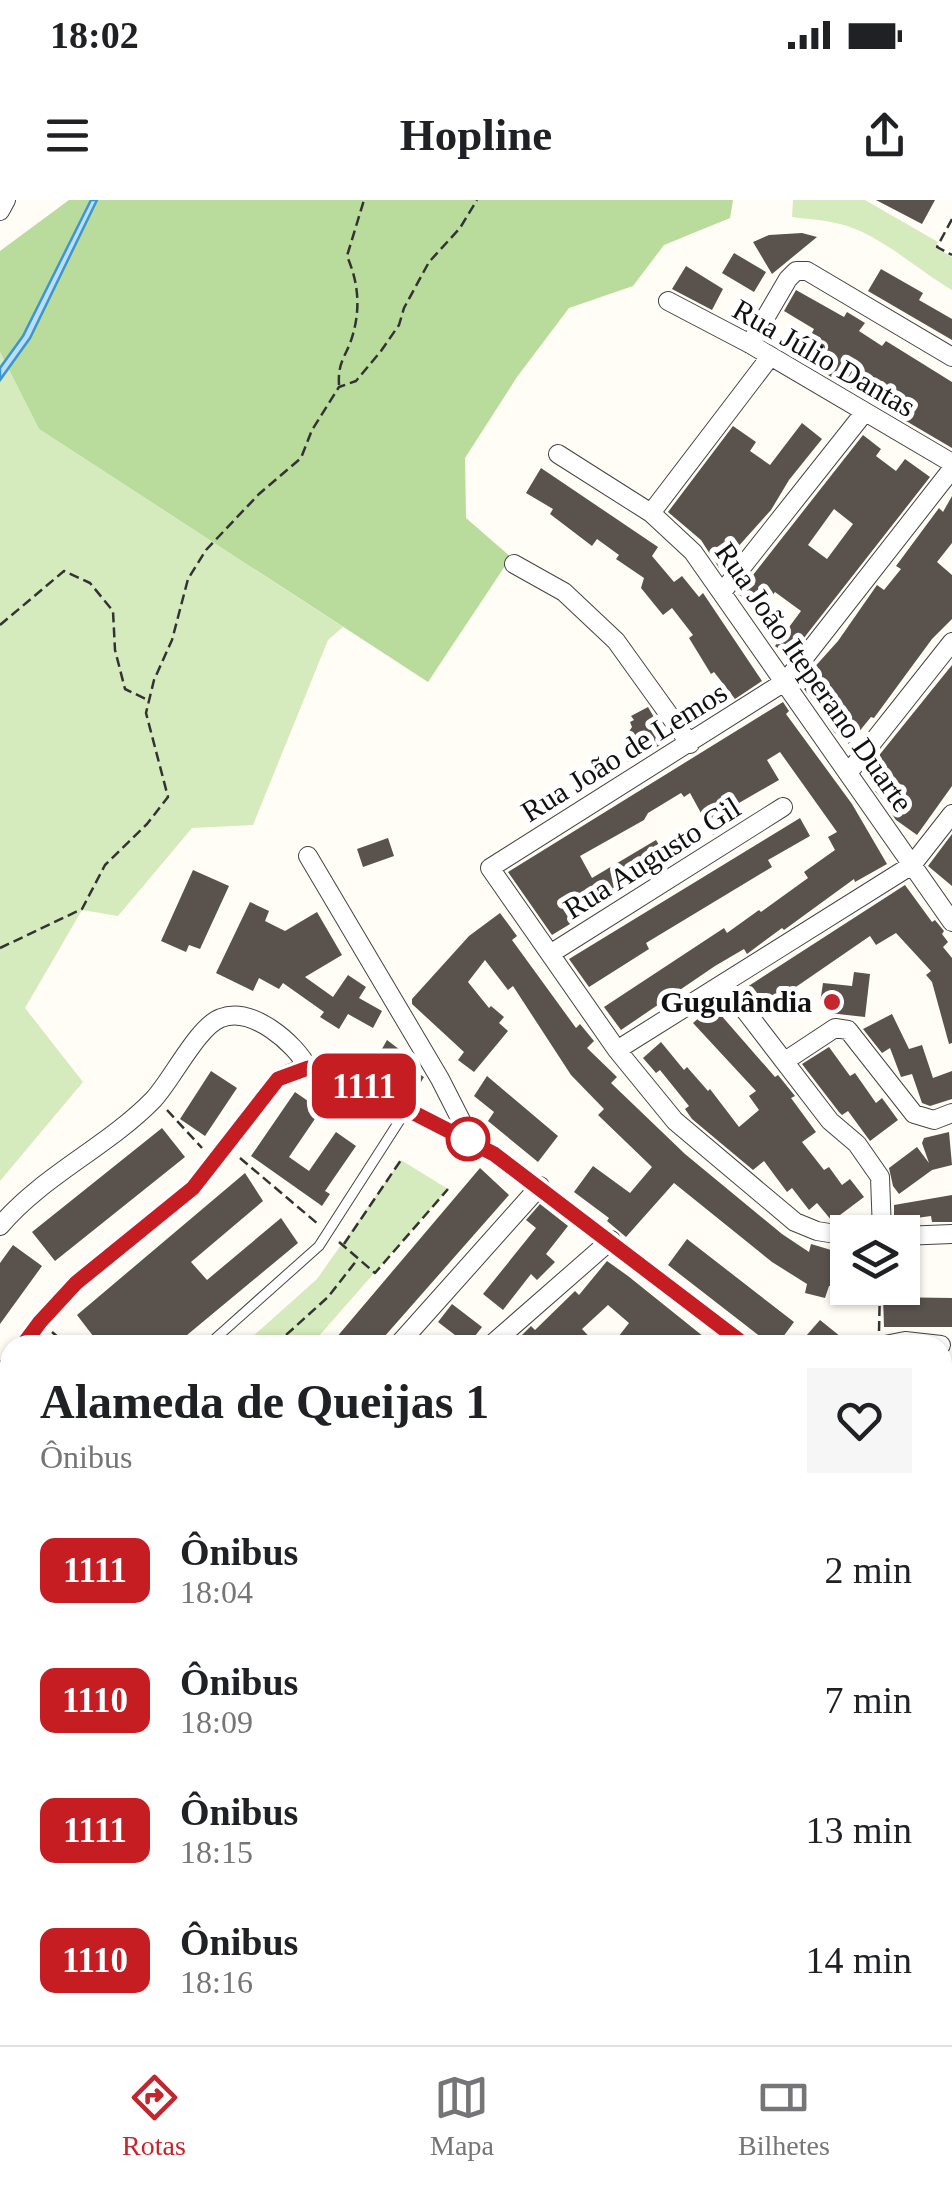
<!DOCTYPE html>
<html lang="pt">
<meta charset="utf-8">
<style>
body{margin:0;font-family:"Times New Roman",serif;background:#f6f6f6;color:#202124;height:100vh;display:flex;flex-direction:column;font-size:38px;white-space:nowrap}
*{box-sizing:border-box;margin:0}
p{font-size:32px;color:#757577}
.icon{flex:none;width:55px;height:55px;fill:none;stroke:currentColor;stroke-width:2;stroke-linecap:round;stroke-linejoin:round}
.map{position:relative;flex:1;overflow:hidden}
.sheet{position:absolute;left:0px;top:1135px;width:952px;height:710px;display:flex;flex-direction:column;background:#fff;border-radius:30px 30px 0 0;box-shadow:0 2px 8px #0004}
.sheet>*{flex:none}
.badge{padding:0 20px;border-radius:15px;font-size:35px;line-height:65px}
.tools{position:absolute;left:830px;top:1015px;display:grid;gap:20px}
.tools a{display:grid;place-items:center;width:90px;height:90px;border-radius:0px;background:#fff;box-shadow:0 2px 8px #0004;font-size:50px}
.map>.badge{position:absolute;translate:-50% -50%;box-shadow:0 0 0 5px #fff}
.round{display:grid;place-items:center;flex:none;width:105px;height:105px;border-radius:0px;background:#f6f6f6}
.overview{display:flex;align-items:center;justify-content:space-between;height:170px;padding:0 40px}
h1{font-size:48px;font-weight:700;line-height:75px}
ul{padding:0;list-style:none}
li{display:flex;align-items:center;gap:30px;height:130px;padding:0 40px}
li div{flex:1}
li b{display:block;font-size:38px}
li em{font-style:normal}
li .badge{min-width:110px;font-weight:700;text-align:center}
.status{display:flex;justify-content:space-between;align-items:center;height:70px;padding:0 50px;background:#fff;direction:ltr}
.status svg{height:28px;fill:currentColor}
header{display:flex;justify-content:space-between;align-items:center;height:130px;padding:0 40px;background:#fff;font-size:45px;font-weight:700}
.dock{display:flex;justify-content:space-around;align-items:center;height:140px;border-top:2px solid #e0e0e0;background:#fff;font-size:28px;color:#757577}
.dock a{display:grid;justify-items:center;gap:5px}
.dock .active{color:#c4262e}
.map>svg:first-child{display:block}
.green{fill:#d5ebbd}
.forest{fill:#b9dc9c}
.water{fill:#b9e0f7;stroke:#3f96cf;stroke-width:2.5}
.building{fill:#5a524d;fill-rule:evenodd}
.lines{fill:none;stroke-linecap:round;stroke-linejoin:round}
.service-casing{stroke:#444;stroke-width:11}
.minor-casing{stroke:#444;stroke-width:20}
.path{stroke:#333;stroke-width:2.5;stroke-dasharray:10 5;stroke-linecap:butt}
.service{stroke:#fff;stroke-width:9}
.minor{stroke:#fff;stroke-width:18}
.line-casing{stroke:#fff;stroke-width:22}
.line{stroke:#c61d23;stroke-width:15}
.poi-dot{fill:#c4262e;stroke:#fff;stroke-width:4}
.stop-dot{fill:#fff;stroke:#c61d23;stroke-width:5}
.labels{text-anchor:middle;stroke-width:10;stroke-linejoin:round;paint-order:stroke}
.street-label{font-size:30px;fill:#111;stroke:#fff}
.poi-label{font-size:30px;font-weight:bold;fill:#111;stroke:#fff;text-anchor:end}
</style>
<div class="status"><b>18:02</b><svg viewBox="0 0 49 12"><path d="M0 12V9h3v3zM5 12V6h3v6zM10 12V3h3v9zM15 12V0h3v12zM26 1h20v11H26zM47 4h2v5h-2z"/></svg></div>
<header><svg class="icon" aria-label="menu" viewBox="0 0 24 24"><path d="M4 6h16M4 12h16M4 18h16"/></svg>Hopline<svg class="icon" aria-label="share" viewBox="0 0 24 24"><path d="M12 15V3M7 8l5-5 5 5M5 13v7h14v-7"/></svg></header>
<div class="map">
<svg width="952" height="1845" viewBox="0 0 952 1845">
<rect width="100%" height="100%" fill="#fffdf5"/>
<path class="green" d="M793 0H865L938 42 935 47 952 57V90C916 69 880 34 840 24 825 20 807 19 792 17Z
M0 152 39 229 343 427 328 440 253 625 192 628 118 716 82 710 25 808 83 882 0 981Z
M401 960 448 989 311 1145H243L317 1079Z"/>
<path class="forest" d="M69 0H733L730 18 664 45 633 86 569 108 517 177 465 258 466 318 511 357 428 482 39 229 0 152V51Z"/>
<path class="water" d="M91 0H97L30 138 0 180V168L23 136Z"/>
<path class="building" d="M876 0H935L922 24Z
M802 33 817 37 772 74 753 42 769 35Z
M734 53 766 72 754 92 722 73Z
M686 66 723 89 712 110 672 89Z
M881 69 923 93 919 100 952 119V140L868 91Z
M796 90 844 117 847 112 865 123 859 131 882 146 886 141 952 182V248L799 158 814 129 784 111Z
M802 223 822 239 789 280 771 310 719 368 701 340 668 312 733 226 756 242 750 251 770 265Z
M863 235 881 249 876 256 896 271 905 259 930 277 789 457 775 446 801 411 775 392 760 412 738 394ZM834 309 853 324 827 359 808 345Z
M541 268 658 347 652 356 674 382 682 376 699 397 703 393 762 481 735 499 714 472 711 474 689 438 693 435 672 408 663 415 641 388 644 378 616 359 619 355 597 339 592 346 550 314 553 309 526 293Z
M952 296V343L937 362 952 375V419L932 439 874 518 871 517 849 544 834 532 827 521 832 516 812 500 804 489 808 486 802 481 838 441 877 385 884 390 901 369 896 366 939 308 943 312Z
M952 465V586L917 635 896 620 889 610 891 607 881 598 875 591 878 588 864 574Z
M783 502 789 511 786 514 852 604 887 664 855 682 854 679 784 730 782 728 747 754 744 749 715 766 621 830 604 807 724 728 727 733 759 710 761 712 808 678 804 672 835 650 828 637 837 632 780 552 767 560 779 580 732 607 739 620 713 635 690 593 684 597 681 593 648 613 644 620 580 656 592 678 656 640 670 663 552 735 508 672Z
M648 507 668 541 628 562 623 553 627 549 624 543 629 540 626 536 632 527 630 522 634 520 631 516Z
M800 618 810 636 768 660 772 667 646 743 649 749 589 787 569 759Z
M952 634V686L928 666Z
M388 638 394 656 363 667 357 649Z
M193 670 229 686 200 749 189 745 186 752 161 741Z
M905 685 932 722 935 720 944 731 942 734 948 742 943 747 952 758V843L949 844 932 782 926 775 931 771 896 733 876 745 870 736 761 811 744 789Z
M250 702 269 711 265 721 285 731 317 712 342 755 305 777 333 797 348 775 366 787 359 798 382 811 373 828 348 814 339 829 320 817 324 812 283 783 279 789 259 778 253 791 216 773Z
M500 713 517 736 512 740 576 828 580 824 594 841 587 848 617 877 611 883 685 954 782 1034 809 1052 811 1044 848 1055V1087L829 1086 825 1098 805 1093 807 1084 772 1062 674 983 626 1037 607 1021 609 1018 574 992 593 966 630 993 652 967 598 915 604 909 571 875 513 786 508 790 485 760 468 782 489 808 491 806 504 817 499 823 508 831 474 872 458 860 464 852 412 804V799L469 736Z
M854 772 870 774 865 817 829 813 830 804 820 803 823 783 852 786Z
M713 806 775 877 778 875 795 896 791 898 816 932 802 942 824 970 829 967 842 985 850 979 864 997 832 1021 817 1003 809 1010 792 988 787 992 764 961 753 970 692 919 685 909 689 906 660 870 656 873 643 858 661 842 684 870 687 867 708 891 710 889 739 927 759 910 749 896 756 891 693 823Z
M892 814 909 849 922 845 933 878 952 871V899L930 906 922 903 912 874 901 877 890 848 882 853 863 829Z
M387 840 408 856 403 864 424 877 414 894 370 870Z
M829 847 850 876 855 873 876 903 882 898 898 920 870 941 848 911 842 915 839 912 802 864Z
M211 871 237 888 205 936 180 919Z
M487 876 558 936 538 962 488 921 494 912 474 896Z
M295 892 321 910 289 957 309 971 336 932 356 946 325 991 330 994 322 1006 251 956Z
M162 928 185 957 55 1061 32 1032Z
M949 932 952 965 932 970 899 994 893 986 889 968 917 947 929 963 922 943 924 938Z
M480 968 509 995 377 1145H330Z
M245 973 263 1001 191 1062 207 1080 281 1018 298 1043 175 1145H100L77 1115Z
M952 995V1022H932L931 1016 894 1021V1005Z
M540 1004 568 1026 546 1054 555 1062 537 1080 531 1074 503 1110 483 1094 536 1028 526 1020Z
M687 1039 794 1122 777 1145H771L668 1065Z
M13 1045 42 1066 0 1124V1063Z
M607 1061 628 1076 714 1145H612L629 1123 608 1105 582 1129 597 1145H512L531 1126 535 1130 575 1091 579 1095Z
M883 1097 952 1098V1127H884Z
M452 1104 482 1127 468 1145 438 1122Z
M820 1120 851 1145H817L806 1136Z"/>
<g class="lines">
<defs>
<path id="service" d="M208 1145 319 1046 407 909
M0 1318 10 1325
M942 1500 952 1499
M0 1561 9 1593
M942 1697 952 1690
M942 1718H952"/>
<path id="minor" d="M0 11 6 0
M668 101 750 144 952 263
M750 144 788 79 796 71H807L952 157
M558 254 651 313 693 352 952 722
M651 313 770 157
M514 364 564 392 616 441 690 544
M723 391 864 213
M849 572 952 442
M308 656 440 879 471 940
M550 754 783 607
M724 783 830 921 857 944 880 977 882 1032
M617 850 912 665 952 614
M785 861 835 828 848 830 914 914 934 920 952 913
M0 1026C42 976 107 947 153 900 172 880 198 826 221 818 252 806 295 843 308 868
M848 1036 817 1031 795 1022 675 921 617 850 490 668 786 481 952 269
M902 1036 952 1034
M23 1145 40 1122 76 1083 193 988 278 879 301 869 332 871 495 954 745 1145
M398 1145 540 986
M491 1145 611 1040
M885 1145 905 1141 941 1145
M0 1179 10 1164
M942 1313 952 1312
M942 1424 952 1423
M942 1551 952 1552
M0 1592 10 1596
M48 1835 49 1845
M169 1835 170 1845
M299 1835 300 1845
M429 1835V1845
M857 1835V1845
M655 1845 658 1835"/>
</defs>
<use href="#service" class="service-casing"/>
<use href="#minor" class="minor-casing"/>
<path class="path" d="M952 19 937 47 952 55
M339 185C338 167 342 161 349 146 361 115 360 86 347 56L364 0
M0 425 64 371 90 383 113 411 115 450 125 489 148 500
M0 748 82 709 105 665 147 624 168 597 146 513 154 480 172 440 188 379 206 350 259 294 301 258 312 230 339 187 356 181 381 151 399 125 404 108 429 62 460 28 477 0
M167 910 202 948
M240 958 318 1024
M339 1042 375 1073 448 989
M344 1044 401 960
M879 1131 880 1088
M52 1132 67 1145
M275 1145 328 1097 357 1060
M0 1415 10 1422
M0 1464 10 1450
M942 1794 952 1791"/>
<use href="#service" class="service"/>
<use href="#minor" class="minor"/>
</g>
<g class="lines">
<defs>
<path id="line" d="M23 1145 40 1122 76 1083 193 988 278 879 308 868 332 871 494 954 745 1145"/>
</defs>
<use href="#line" class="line-casing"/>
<use href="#line" class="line"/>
</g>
<circle class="poi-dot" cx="832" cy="802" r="10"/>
<circle class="stop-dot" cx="468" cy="939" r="20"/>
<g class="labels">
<g class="street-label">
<text transform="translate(824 158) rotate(30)" y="10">Rua Júlio Dantas</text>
<text transform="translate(814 477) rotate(55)" y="10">Rua João Iteperano Duarte</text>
<text transform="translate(624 552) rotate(-32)" y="10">Rua João de Lemos</text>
<text transform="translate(652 658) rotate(-32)" y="10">Rua Augusto Gil</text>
</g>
<g class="poi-label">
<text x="812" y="812">Gugulândia</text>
</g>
</g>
</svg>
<div class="tools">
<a><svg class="icon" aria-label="layers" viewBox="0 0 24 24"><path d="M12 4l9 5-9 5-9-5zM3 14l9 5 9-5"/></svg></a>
</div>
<b class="badge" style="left:364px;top:886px;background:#c61d23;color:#fff">1111</b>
<section class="sheet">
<div class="overview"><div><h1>Alameda de Queijas 1</h1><p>Ônibus</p></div><a class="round"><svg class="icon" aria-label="heart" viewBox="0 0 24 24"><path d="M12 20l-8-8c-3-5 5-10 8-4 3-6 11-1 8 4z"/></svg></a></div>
<ul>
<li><span class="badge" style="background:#c61d23;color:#fff">1111</span><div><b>Ônibus</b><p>18:04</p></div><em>2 min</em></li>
<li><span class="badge" style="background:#c61d23;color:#fff">1110</span><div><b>Ônibus</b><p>18:09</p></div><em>7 min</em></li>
<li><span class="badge" style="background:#c61d23;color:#fff">1111</span><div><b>Ônibus</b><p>18:15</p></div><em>13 min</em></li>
<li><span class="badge" style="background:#c61d23;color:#fff">1110</span><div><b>Ônibus</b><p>18:16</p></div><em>14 min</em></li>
</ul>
</section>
</div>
<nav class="dock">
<a class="active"><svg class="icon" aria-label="directions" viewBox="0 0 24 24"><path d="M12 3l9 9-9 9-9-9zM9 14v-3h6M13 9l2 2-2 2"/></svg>Rotas</a>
<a><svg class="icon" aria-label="map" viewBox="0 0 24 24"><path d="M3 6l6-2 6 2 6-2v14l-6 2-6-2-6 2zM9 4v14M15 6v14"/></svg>Mapa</a>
<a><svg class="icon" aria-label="tickets" viewBox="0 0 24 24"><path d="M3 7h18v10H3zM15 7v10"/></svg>Bilhetes</a>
</nav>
